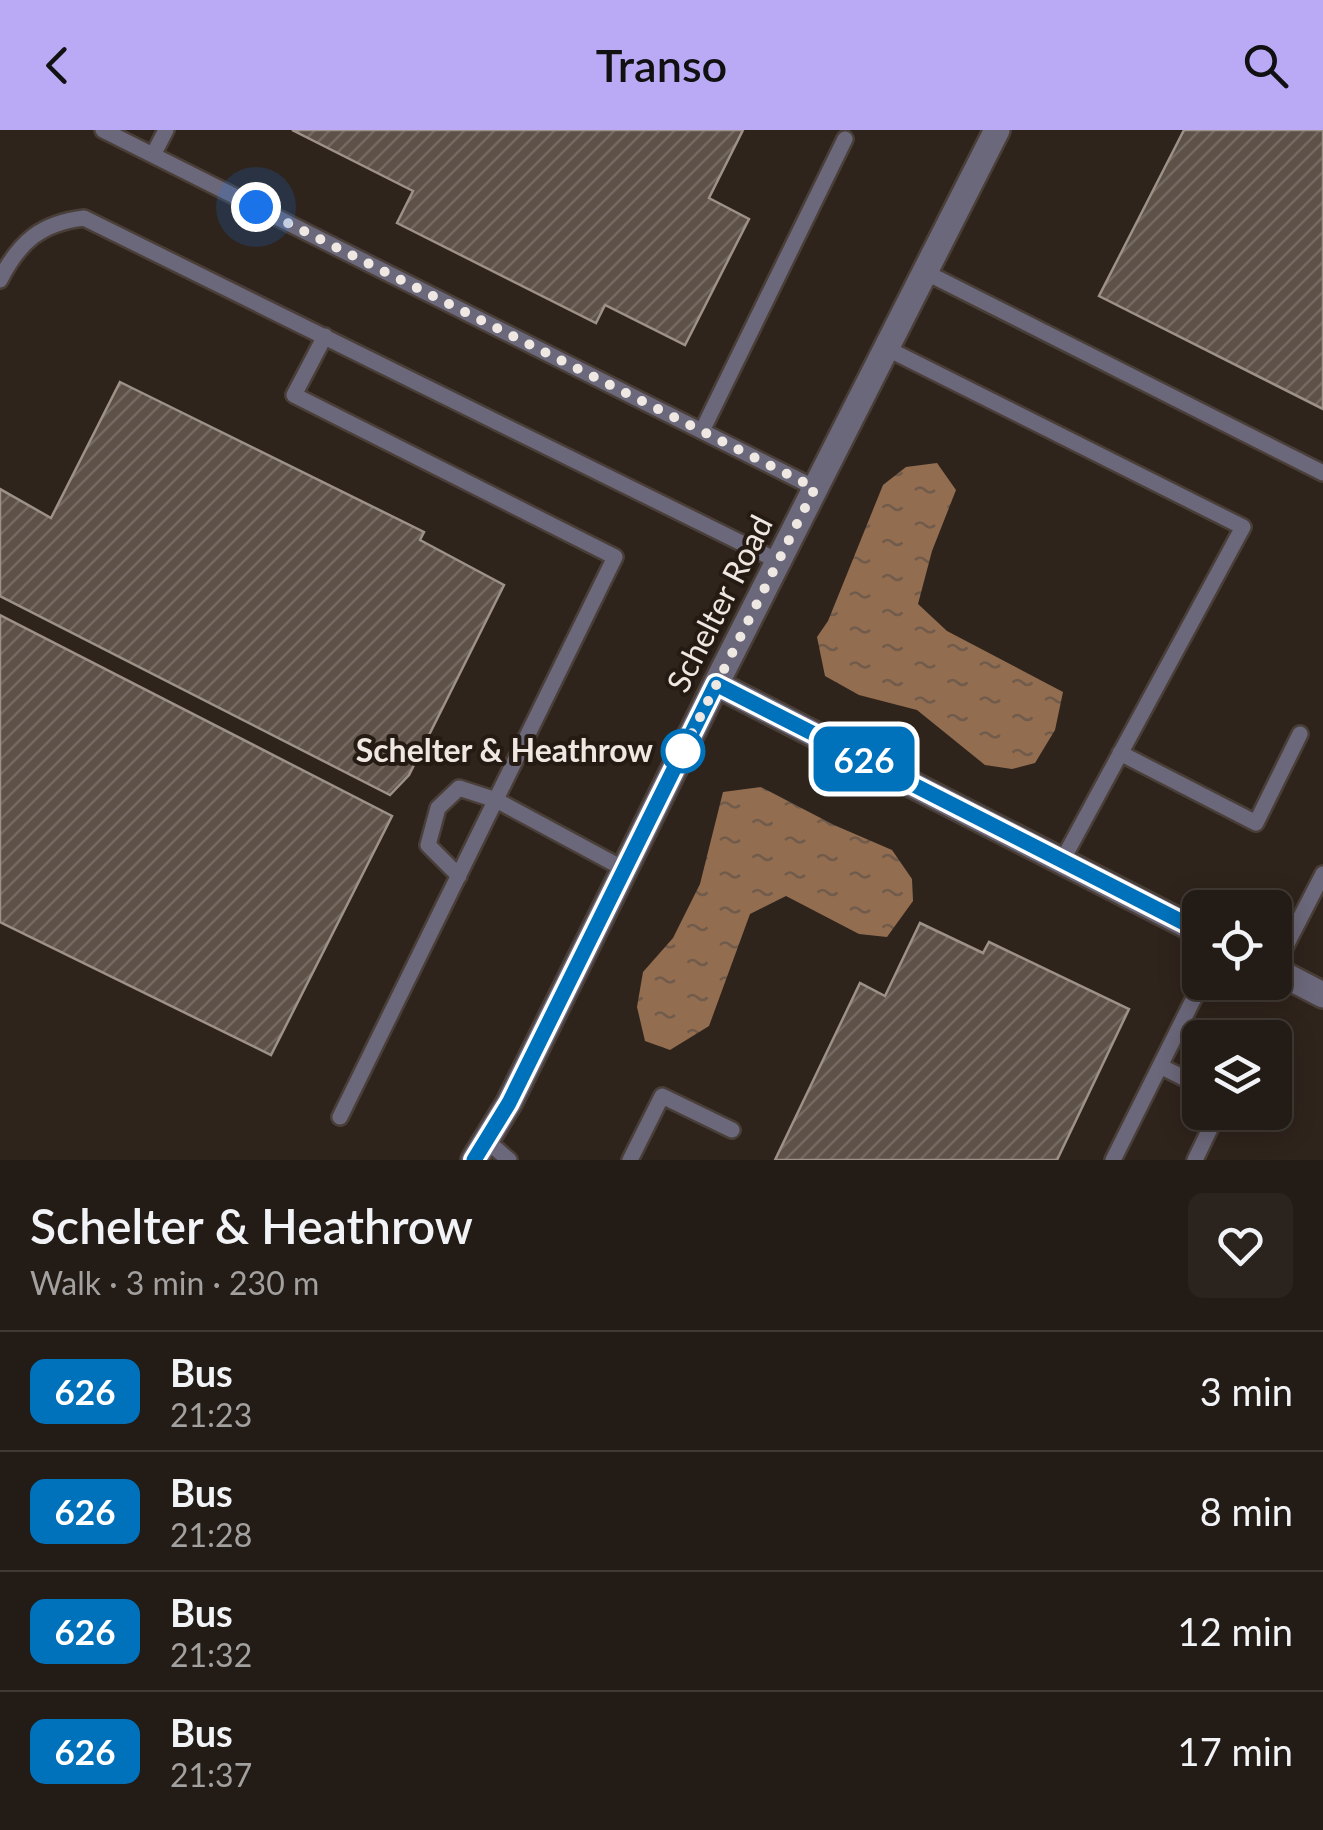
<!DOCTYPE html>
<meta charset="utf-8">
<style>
body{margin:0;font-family:Lato,sans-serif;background:#2b241e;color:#f1f3f6;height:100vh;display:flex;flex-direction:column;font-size:38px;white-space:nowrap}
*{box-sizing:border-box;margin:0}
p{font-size:32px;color:#a3a1a0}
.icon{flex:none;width:55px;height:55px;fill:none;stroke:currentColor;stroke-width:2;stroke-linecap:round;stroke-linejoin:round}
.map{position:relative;height:1030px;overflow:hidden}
.side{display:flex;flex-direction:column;background:#231b15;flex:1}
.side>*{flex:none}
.badge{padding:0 20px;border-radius:15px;font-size:35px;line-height:65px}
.fabs{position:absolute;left:1182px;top:760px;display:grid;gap:20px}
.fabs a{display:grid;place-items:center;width:110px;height:110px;border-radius:15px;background:#231b15;box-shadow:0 5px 25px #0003,0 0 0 2px #403934;font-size:50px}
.you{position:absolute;width:50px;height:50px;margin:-25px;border:8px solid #fff;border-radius:50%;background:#1a73e8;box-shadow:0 0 0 15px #1a73e833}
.map>.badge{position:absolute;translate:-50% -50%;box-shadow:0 0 0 5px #fff}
.round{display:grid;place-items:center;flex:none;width:105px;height:105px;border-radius:15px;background:#2b241e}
.overview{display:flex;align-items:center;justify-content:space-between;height:170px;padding:0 30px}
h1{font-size:48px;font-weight:600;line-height:75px}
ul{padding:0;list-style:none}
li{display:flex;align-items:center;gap:30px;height:120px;padding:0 30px;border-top:2px solid #403934}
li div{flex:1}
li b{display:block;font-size:38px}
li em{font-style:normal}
li .badge{min-width:110px;font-weight:700;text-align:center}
header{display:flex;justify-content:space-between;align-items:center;height:130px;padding:0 30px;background:#baaaf6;color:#111;font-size:45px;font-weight:600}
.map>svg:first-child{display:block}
.water{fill:url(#water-ripples)}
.building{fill:url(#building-hatch);stroke:#9e9187;stroke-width:2.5}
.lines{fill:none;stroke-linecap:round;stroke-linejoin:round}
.lane-casing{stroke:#4a3f38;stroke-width:20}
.street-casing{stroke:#4a3f38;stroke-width:30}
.lane{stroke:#6c687b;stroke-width:15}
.street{stroke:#6c687b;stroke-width:25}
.line-casing{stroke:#fff;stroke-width:22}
.line{stroke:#0072bc;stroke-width:15}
.walk{stroke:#efe7e2;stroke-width:10;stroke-dasharray:0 18}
.stop-dot{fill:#fff;stroke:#0072bc;stroke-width:5}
.labels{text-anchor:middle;stroke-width:8;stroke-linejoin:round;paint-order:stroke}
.street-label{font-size:32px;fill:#efe7e2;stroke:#251b13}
.stop-label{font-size:32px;font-weight:bold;fill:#efe7e2;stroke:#251b13;text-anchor:end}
</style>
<header><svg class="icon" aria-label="back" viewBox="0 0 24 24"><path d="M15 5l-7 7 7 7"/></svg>Transo<svg class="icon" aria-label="search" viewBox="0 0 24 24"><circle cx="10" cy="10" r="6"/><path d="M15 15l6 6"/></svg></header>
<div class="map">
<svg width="1323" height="1030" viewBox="0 0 1323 1030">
<defs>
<pattern id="water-ripples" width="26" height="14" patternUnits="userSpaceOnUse" patternTransform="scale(2.5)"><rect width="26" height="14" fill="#936d50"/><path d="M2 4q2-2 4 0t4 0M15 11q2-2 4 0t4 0" fill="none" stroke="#715b4b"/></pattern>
<pattern id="building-hatch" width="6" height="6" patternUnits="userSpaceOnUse" patternTransform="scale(2.5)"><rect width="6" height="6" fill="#5d5148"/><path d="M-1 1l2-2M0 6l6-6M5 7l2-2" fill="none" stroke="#756a62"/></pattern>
</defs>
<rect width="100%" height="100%" fill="#2f241c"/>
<path class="water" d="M937 333 956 360 932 421 918 474 947 501 1063 562 1055 600 1035 633 1012 639 985 635 917 580 859 565 825 546 817 507 828 491 883 355 906 337Z
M761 657 834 695 892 720 912 749 913 771 887 807 859 804 786 766 750 784 709 896 670 920 645 911 637 877 643 842 673 808 700 754 723 662Z"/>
<path class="building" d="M292 0H743L709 68 749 89 685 215 605 175 596 193 397 93 413 61Z
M1184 0H1323V279L1099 166Z
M120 252 424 402 420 410 504 455 409 645 390 665 0 466V359L51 388Z
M0 485 392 686 271 925 0 792Z
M920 793 983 823 989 812 1129 879 1057 1030H775L860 853 885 866Z"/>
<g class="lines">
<defs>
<path id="lane" d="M103 0 815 358
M153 25 166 0
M925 142 1323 343
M0 150C19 112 41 93 84 88L778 431
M325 206 294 265 615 427 340 987
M886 218 1243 397 1062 731
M702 301 845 9
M1120 623 1256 693 1300 604
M459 746 428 715 438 678 459 658 496 670 624 739
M1275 837 1323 744
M1160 936 1200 956
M486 1010 509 1030
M630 1030 662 966 732 1000
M1113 1030 1202 852
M1195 1030 1218 982"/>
<path id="street" d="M716 554 1200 802
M1275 840 1323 865
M474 1030 509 973 716 554 997 0"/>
</defs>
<use href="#lane" class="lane-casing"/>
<use href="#street" class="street-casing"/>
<use href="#lane" class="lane"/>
<use href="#street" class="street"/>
</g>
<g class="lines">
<defs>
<path id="line" d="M474 1030 509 973 716 554 1200 801"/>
</defs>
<use href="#line" class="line-casing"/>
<use href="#line" class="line"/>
<path class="walk" d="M256 77 815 358 683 621"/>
</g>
<circle class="stop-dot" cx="683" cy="621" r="20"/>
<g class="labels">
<g class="street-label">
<text transform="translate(720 474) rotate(-63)" y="11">Schelter Road</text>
</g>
<g class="stop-label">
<text x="653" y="632">Schelter &amp; Heathrow</text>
</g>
</g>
</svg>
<div class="fabs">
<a><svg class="icon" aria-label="locate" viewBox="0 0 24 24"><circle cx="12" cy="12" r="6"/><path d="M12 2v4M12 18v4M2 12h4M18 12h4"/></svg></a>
<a><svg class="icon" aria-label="layers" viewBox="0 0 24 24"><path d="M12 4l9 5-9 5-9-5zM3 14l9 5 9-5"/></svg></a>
</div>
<div class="you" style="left:256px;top:77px"></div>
<b class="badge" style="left:864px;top:629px;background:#0072bc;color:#fff">626</b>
</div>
<section class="side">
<div class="overview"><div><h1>Schelter &amp; Heathrow</h1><p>Walk · 3 min · 230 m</p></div><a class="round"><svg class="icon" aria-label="heart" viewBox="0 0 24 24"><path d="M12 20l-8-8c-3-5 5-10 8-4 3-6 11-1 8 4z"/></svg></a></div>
<ul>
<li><span class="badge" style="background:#0072bc;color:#fff">626</span><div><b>Bus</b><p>21:23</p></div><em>3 min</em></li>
<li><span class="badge" style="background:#0072bc;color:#fff">626</span><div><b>Bus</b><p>21:28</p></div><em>8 min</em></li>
<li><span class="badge" style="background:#0072bc;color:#fff">626</span><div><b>Bus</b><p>21:32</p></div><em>12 min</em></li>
<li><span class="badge" style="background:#0072bc;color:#fff">626</span><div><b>Bus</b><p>21:37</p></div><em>17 min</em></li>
</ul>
</section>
